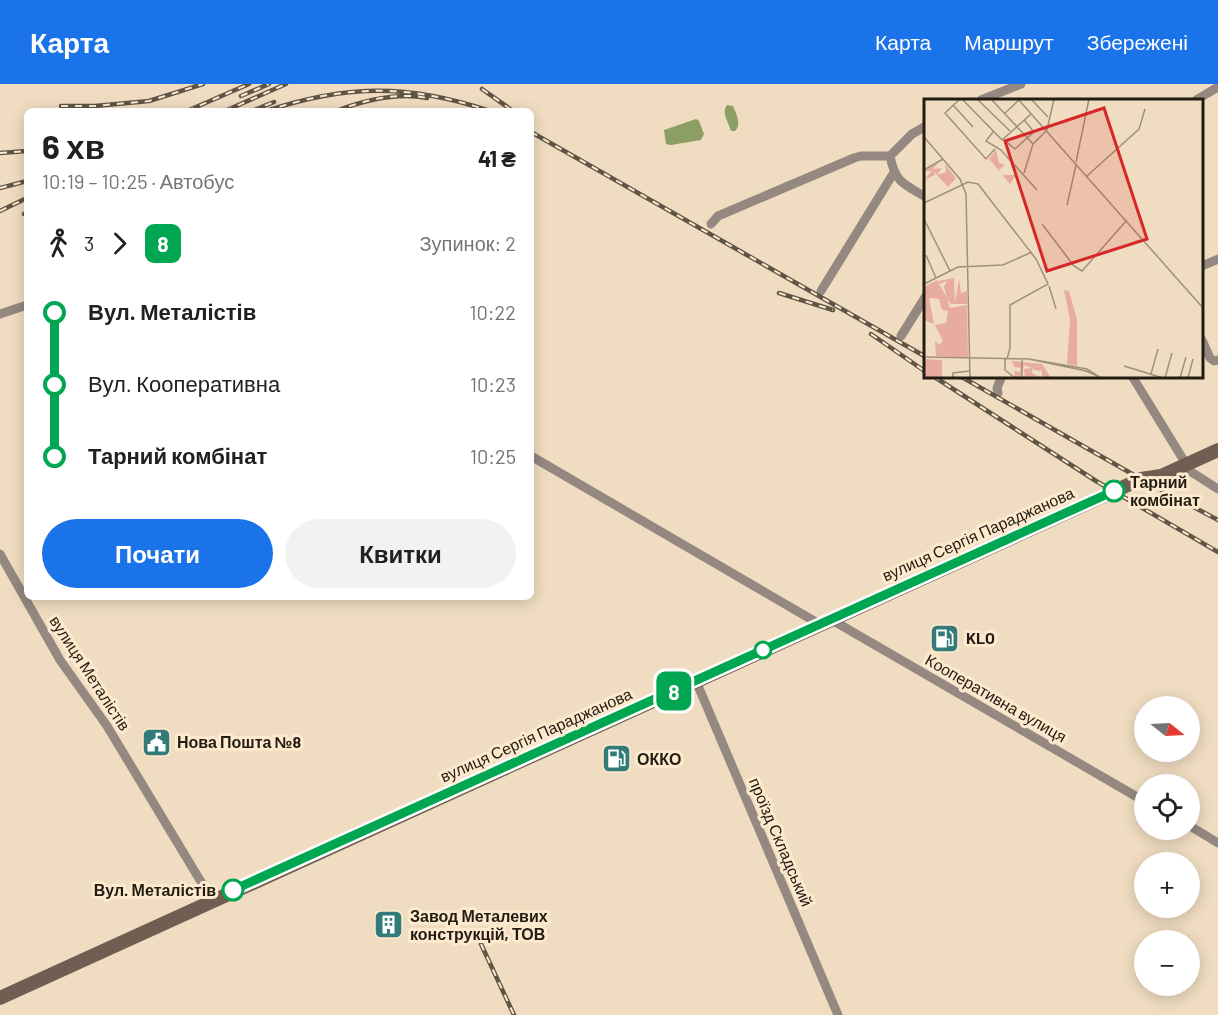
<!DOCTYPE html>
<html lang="uk">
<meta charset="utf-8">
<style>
body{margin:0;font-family:Barlow,sans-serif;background:#f2f2f2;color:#202124;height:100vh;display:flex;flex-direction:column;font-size:22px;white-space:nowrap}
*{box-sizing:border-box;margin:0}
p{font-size:20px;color:#757577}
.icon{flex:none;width:33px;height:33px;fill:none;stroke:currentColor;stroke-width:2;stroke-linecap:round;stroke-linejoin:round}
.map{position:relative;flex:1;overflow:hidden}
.side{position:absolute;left:24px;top:24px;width:510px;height:492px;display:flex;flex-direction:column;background:#fff;border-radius:9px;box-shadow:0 3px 15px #0003}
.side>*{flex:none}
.badge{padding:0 12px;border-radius:9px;font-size:21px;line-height:39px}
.needle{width:39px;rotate:108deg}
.controls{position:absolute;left:1134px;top:612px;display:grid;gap:12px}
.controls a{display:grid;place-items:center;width:66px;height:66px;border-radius:50%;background:#fff;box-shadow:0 3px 15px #0003;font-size:30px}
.map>.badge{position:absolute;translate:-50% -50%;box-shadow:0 0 0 3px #fff}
.legs{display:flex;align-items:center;gap:9px;height:66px;padding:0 18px;font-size:20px}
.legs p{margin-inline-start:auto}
.headline{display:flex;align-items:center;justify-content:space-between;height:102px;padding:0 18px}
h1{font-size:33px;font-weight:700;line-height:45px}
.cta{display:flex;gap:12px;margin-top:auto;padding:12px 18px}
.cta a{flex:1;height:69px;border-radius:36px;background:#1a73e8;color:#fff;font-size:24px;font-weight:700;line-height:69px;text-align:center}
.cta a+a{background:#f2f2f2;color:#202124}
ul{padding:0 18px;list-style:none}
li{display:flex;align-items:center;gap:21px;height:72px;font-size:22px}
li i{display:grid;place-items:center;width:9px;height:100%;margin:0 8px;background:currentColor}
li i::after{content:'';width:15px;height:15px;margin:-8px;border:4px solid;border-radius:50%;background:#fff}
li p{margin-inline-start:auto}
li:first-child i{background:linear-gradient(#0000 50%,currentColor 0)}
li:last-child i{background:linear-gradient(currentColor 50%,#0000 0)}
header{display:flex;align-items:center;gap:36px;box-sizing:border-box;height:84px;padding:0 30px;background:#1a73e8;color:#fff}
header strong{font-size:28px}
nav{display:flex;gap:33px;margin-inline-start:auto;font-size:21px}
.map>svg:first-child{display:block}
.water{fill:#8b9e64}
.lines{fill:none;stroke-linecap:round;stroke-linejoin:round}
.minor{stroke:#948880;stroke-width:9}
.secondary{stroke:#705e53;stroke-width:14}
.rail-casing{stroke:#5f5546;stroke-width:4.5}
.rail{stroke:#fdeace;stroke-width:2;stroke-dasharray:7;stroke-linecap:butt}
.line-1-casing{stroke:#fff;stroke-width:14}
.line-1{stroke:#00a651;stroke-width:9}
.stop-1-dot{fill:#fff;stroke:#00a651;stroke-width:3}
.labels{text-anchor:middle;stroke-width:6;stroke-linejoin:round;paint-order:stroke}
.stop-label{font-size:16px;font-weight:bold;fill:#231c12;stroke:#fdeace;text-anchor:start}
.street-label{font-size:16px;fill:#231c12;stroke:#fdeace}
.poi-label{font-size:16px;font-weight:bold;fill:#231c12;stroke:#fdeace;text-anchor:start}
.inset-road{fill:none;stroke:#9e907b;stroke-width:1.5}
.view{fill:#d62828;fill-opacity:0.15;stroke:#d62828;stroke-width:3}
.inset-edge{fill:none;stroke:#231c12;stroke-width:3}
</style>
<header>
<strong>Карта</strong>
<nav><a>Карта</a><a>Маршрут</a><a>Збережені</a></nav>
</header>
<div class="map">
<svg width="1218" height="931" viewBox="0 0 1218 931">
<rect width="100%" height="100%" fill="#f0ddc1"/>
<path class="water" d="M727 21 733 22C736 29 742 41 735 47H731C729 39 721 29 727 21Z
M696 35 699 37 704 50 701 56 671 61 666 60 664 46Z"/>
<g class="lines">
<path class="minor" d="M981 16 1021 0
M1196 16 1218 3
M890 72C895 98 903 100 926 113
M711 140 718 132 854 74 861 72H890L912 50 926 42
M1202 182 1218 175
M821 207 893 90
M0 230 27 221
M901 252 926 212
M1202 256 1210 274 1214 277 1218 276
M1132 292 1186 380
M998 309 997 304 1002 292
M531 372 821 541
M1182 382 1218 405
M0 470 60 576 107 642 212 816
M832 536 1144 717
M696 597 838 931
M1190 742 1218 759"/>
<path class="secondary" d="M0 914 1141 395 1161 392 1218 366"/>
<defs>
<path id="rail" d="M482 5 513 27
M241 12 269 0
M61 22H95L149 17 203 0
M187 27 249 0
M225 27 286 0
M252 27 274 18
M266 27C348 0 409 0 490 27
M336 27C365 16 397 8 427 14
M531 48 926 273
M0 69 27 67
M0 104 27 97
M0 127 27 114
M24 130 27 129
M779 209 833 226
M871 250 926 288
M933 292 1096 397 1218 468
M960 292 1141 395 1218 436
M481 860 514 931"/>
</defs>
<use href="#rail" class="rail-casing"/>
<use href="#rail" class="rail"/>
</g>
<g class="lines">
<defs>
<path id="line-1" d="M233 806 1114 407"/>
</defs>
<use href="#line-1" class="line-1-casing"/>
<use href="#line-1" class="line-1"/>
</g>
<defs>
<symbol id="fuel-square" viewBox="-11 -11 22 22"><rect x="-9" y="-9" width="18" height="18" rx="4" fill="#327b78" stroke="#fdeace"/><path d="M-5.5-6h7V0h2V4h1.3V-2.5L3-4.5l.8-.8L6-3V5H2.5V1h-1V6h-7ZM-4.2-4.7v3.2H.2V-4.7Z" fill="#fff"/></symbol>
<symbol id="civic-square" viewBox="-11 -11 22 22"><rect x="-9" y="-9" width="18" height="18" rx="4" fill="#327b78" stroke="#fdeace"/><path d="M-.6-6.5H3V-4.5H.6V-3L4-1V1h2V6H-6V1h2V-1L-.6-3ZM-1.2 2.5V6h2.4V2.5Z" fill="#fff"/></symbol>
<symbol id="building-square" viewBox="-11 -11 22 22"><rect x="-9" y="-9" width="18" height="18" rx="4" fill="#327b78" stroke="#fdeace"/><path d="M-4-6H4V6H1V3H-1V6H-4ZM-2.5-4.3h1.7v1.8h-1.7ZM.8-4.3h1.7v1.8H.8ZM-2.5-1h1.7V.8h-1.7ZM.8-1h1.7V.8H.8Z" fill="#fff"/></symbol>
</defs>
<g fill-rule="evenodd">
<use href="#fuel-square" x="928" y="538" width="33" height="33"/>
<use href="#civic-square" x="140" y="642" width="33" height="33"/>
<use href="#fuel-square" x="600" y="658" width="33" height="33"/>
<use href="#building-square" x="372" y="824" width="33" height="33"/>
</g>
<g class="stop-1-dot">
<circle cx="1114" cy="407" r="10"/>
<circle cx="763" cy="566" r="8"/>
<circle cx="233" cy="806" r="10"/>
</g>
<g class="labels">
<g class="stop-label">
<text x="1130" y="404">Тарний<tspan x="1130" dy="18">комбінат</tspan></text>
<text x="216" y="812" text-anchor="end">Вул. Металістів</text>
</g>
<g class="street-label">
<text transform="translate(978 450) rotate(-24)" y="6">вулиця Сергія Параджанова</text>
<text transform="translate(90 589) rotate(57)" y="6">вулиця Металістів</text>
<text transform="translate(996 614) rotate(30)" y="6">Кооперативна вулиця</text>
<text transform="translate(536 651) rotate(-24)" y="6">вулиця Сергія Параджанова</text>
<text transform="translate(781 758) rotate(67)" y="6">проїзд Складський</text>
</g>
<g class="poi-label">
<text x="966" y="560">KLO</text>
<text x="177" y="664">Нова Пошта №8</text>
<text x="637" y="681">ОККО</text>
<text x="410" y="838">Завод Металевих<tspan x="410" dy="18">конструкцій, ТОВ</tspan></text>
</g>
</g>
<g transform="translate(924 15)">
<rect width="279" height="279" fill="#f0ddc1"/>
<path d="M72 51 75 64 81 66 75 71 78 76H92L86 85 65 60ZM14 64 9 70 18 69 13 76 22 73 21 65 32 79 24 88 9 72 11 76 0 81 8 72H0ZM30 179 31 204 35 180 37 194 43 192V205H27L23 201 26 209 43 206 44 259 12 257 11 242 15 246 19 242 11 226 22 224 24 212 18 211 15 200 5 199 10 225 0 221V188L13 181 23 199 20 188 23 182 16 185 14 182ZM140 191 145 192 153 221V267L143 265 146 221ZM0 260 18 261V279H0ZM88 262 118 265 127 279 118 277V272L110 271 109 268 108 274 115 278 101 279 100 270 108 269 100 266 97 279H94L91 278 90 272 96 273 97 269 90 268Z" fill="#e8ab9f"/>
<path class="inset-road" d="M36 0 21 14 62 60 71 50M38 0 78 41 107 15M53 0 86 32M67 0 109 45 100 74M94 0 279 209M107 0 124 18M29 6 49 28M80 15 95 1M123 31 130 0M69 33 62 42 77 51 113 91M0 38 36 80 42 95 46 279M80 41 91 50 110 33 100 21M109 45 122 32M152 63 165 0M0 71 19 60M163 77 215 30 221 10M0 104 44 83 54 85 112 160 124 185 86 206V249L83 260M143 106 152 66M0 120 26 172M118 125 150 167 158 172 203 121M2 156 12 179M0 185 34 168 79 166 108 153M125 187 132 210M0 258 105 260 162 272 178 279M0 258 105 260 163 270 177 279M81 260V271L91 279M98 260V279M200 267 239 279M227 275 234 250M29 279V274L46 272M241 279 248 254M256 279 262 258M264 279 269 260"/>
<path class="view" d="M180 9 223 140 123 172 81 42Z"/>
<rect width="279" height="279" class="inset-edge"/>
</g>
</svg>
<div class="controls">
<a><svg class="needle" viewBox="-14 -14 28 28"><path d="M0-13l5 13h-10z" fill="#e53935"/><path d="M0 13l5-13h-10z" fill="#757577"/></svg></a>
<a><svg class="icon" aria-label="locate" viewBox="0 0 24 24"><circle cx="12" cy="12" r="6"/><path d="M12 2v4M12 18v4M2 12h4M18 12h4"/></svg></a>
<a>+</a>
<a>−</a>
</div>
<b class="badge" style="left:674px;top:607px;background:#00a651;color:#fff">8</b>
<section class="side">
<div class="headline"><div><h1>6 хв</h1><p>10:19 – 10:25 · Автобус</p></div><b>41 ₴</b></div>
<div class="legs"><svg class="icon" aria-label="walk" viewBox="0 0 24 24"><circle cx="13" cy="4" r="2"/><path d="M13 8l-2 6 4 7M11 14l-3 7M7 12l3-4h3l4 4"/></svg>3<svg class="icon" aria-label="forward" viewBox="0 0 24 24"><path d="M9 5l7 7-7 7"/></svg><b class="badge" style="background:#00a651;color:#fff">8</b><p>Зупинок: 2</p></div>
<ul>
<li><i style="color:#00a651"></i><b>Вул. Металістів</b><p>10:22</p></li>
<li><i style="color:#00a651"></i><span>Вул. Кооперативна</span><p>10:23</p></li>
<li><i style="color:#00a651"></i><b>Тарний комбінат</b><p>10:25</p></li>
</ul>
<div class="cta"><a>Почати</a><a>Квитки</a></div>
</section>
</div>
